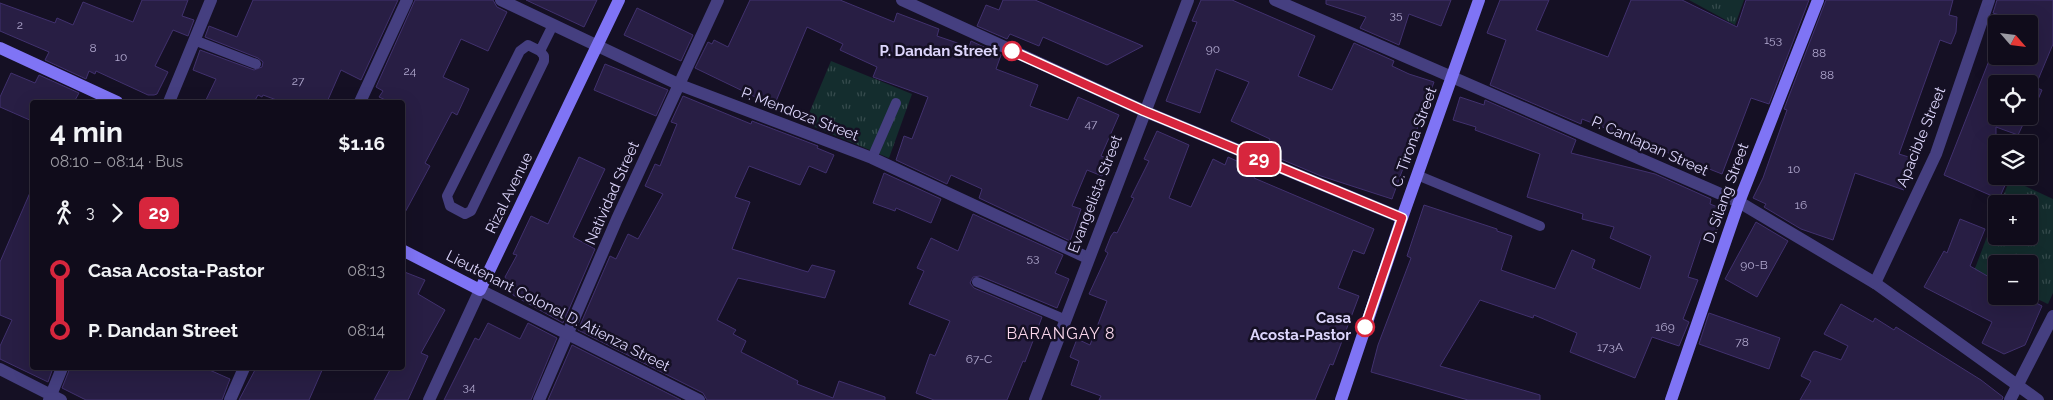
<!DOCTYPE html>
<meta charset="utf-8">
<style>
body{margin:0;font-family:Raleway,sans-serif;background:#191524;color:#f1f3f6;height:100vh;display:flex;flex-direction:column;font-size:19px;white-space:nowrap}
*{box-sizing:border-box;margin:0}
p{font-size:16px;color:#9c9ba3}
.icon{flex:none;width:28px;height:28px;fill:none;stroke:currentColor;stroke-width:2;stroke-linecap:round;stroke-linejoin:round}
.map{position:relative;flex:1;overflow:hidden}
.details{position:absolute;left:30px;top:100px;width:375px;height:270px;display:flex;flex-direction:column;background:#100c1b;border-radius:5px;box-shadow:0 5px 20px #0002,0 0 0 1px #302c3a}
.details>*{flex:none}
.badge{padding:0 10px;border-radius:8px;font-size:18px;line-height:32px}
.needle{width:32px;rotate:118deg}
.controls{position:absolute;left:1988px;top:15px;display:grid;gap:10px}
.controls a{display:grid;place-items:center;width:50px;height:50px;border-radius:5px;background:#100c1b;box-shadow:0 5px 20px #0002,0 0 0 1px #302c3a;font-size:25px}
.map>.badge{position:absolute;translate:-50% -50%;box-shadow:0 0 0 2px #fff}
.legs{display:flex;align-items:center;gap:8px;height:55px;padding:0 20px;font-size:16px}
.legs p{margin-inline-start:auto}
.overview{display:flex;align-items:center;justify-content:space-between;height:85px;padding:0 20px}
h1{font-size:28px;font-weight:700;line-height:38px}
ul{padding:0 20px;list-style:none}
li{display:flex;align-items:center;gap:18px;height:60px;font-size:19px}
li i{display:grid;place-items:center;width:8px;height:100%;margin:0 6px;background:currentColor}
li i::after{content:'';width:12px;height:12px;margin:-6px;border:4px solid;border-radius:50%;background:#100c1b}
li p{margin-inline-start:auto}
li:first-child i{background:linear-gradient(#0000 50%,currentColor 0)}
li:last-child i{background:linear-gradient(currentColor 50%,#0000 0)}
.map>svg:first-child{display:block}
.grass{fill:url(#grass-tufts)}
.building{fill:#281e44;stroke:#41316e}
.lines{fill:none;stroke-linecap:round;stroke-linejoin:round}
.service{stroke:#453f80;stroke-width:10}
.minor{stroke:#453f80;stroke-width:12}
.tertiary{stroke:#453f80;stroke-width:12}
.secondary{stroke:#7f74f5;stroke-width:12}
.line-1-casing{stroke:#fff;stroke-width:11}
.line-1{stroke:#d7263d;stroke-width:8}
.stop-1-dot{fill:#fff;stroke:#d7263d;stroke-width:2.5}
.labels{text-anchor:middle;stroke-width:5;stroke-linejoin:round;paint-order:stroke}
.number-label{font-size:12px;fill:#b0a8ce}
.stop-label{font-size:15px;font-weight:bold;fill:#ddd6fc;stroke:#151024;text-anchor:end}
.street-label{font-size:15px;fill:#ddd6fc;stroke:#151024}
.neighbourhood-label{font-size:16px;letter-spacing:1px;fill:#fcd8ed;stroke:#151024}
</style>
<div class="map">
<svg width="2053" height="400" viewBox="0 0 2053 400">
<defs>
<pattern id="grass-tufts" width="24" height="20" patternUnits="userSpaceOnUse" patternTransform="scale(1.25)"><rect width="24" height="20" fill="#142d2e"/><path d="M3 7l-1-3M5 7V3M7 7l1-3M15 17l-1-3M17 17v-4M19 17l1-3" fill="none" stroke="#364b4d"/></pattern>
</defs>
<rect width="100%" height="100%" fill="#151024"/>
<path class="grass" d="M1689 0H1744L1735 25Z
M831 61 912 94 889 158 805 123Z
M2010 179 2053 199V293L2048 304 2029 295V264H1996V281L1974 271 1996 213V236H2029V204H2000Z"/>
<path class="building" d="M142 0H188L182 16 194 20 188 36 173 30 155 66 168 72 157 94 154 95H148L96 71 95 74 89 71 86 79 45 60 49 52 0 31V3L55 23 57 18 73 25 83 2 133 22Z
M253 0H398L361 80 341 70 327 102H282L263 95 262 97 258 95 254 102H205L216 79 193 70 200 50 254 70 262 67 263 62 258 58 205 37 209 26 237 37Z
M415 0H493L497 7 507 12 488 51 461 39 443 77 469 89 457 115 452 112 425 163 430 166 402 218V102H390L379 97 383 91 376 87Z
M526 0H597L584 27Z
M750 0H840L894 22 897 13 939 29 937 36 969 47 971 41 1001 55 996 69 1038 85 1030 106 1068 120 1078 97 1119 115 1101 156 1109 159 1102 176 1087 170 1072 206 1081 209 1070 241 979 198 982 189 951 175 947 184 896 160 904 136 912 139 928 97 873 77 877 67 840 50 843 44 807 27 774 106 695 68 708 42 712 44 714 40 728 47Z
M1003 0H1035L1143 46 1107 65 1043 37 1039 46 1010 34 1007 39 977 26 986 5 999 10Z
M1201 0H1232L1315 36 1298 76 1332 90 1354 43 1394 61 1392 66 1409 74 1434 82 1392 199 1321 176 1264 152 1270 139 1231 121 1249 82 1216 69 1200 113 1166 101 1197 22 1192 21Z
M1326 0H1451L1441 26 1409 14 1399 45 1360 28 1366 17 1326 4Z
M1500 0H1549L1536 30 1608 57 1631 0H1682L1737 27 1746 0H1809L1769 104 1751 98 1722 174 1582 119 1581 124 1490 85 1506 40 1487 33Z
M1826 0H1953L1949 15 1957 17 1956 32 1951 44 1940 40 1899 154 1915 159 1904 190 1855 173 1833 240 1801 229 1764 207 1766 204 1753 198 1763 178 1787 110 1784 109Z
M1997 0H2053V44L2035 87 2042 90 2032 114 2029 113V84H1996V116H2027L2018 135 1996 127V176H2009L1999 199 1944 175 1996 43V56H2029V24H2003L2006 17 1993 13Z
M637 8 693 35 681 61 624 35Z
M605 64 668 90 656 116 594 90Z
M11 73 35 83 39 75 79 93 74 102H32V121L0 107V97Z
M683 96 751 124 752 121 818 146 817 148 834 155 826 173 809 166 800 185 749 166 735 197 750 202 732 249 808 272 812 265 835 271 825 298 738 278 717 320 736 330 733 334 746 341 741 352 798 381 797 384 833 398 839 381 885 397V400H707L703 393 578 330 610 256 616 259 628 234 638 239 663 194 645 186 655 164 660 166 677 124 671 122Z
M1460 97 1484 105 1485 100 1576 140 1571 153 1655 174 1711 199 1710 204 1725 210 1712 243 1701 238 1688 277 1698 280 1683 319 1689 322 1679 346 1652 337 1635 378 1570 352 1577 333 1534 315 1533 318 1480 300 1440 366 1540 395V400H1468L1371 372 1378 345 1411 258 1407 256 1424 205 1497 229V231L1512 236 1501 270 1555 289 1572 250 1595 260 1592 268 1640 289 1651 256 1610 238 1614 227 1582 219 1583 214 1527 197 1540 154 1475 130 1476 127 1453 120Z
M1157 131 1189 145 1169 198 1191 207 1213 159 1225 165 1228 157 1257 170 1254 178 1374 229 1364 254 1353 250 1338 288 1359 296 1333 365 1330 364 1315 400H1099L1101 396 1071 385 1079 361 1070 357 1077 339 1090 345 1107 301 1089 294 1108 253 1105 251 1111 236 1114 232 1117 233 1134 198 1131 197 1149 161 1144 159Z
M579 157 605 169 573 237 595 249 563 323 513 295 505 277 517 255 513 254 531 216 548 224Z
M884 173 941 199 931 223 896 208 895 211 873 203Z
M32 188V368H53L48 382 0 359V346L12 320 0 315V262Z
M973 214 1063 255 1055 273 1069 279 1057 308 980 276 973 277 970 283 974 288 1042 317 1025 362 1023 361 1007 400H934L916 393 930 354 935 356 950 321 909 304 924 271 917 268 931 238 958 251Z
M1960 219 1985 229 1970 266 1996 281V296H2023L2042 306 2025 345 2004 354 1982 343 1992 322 1924 287 1944 251 1947 253Z
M1756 222 1788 241 1757 297 1725 279Z
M402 271 425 280 418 294 445 310 421 353 428 356 408 400H374L391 368H402Z
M1841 304 1873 322 1875 318 1894 330 1896 327 1981 380 2003 397 2002 400H1800L1811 381 1801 376 1813 352 1815 351 1841 360 1848 346 1824 334Z
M1709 313 1780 338 1769 369 1699 344Z
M488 323 520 339 528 323 557 338 531 400H444L475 338 479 340Z
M572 345 681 400H548Z
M70 368H205L230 379 222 400H86L62 388Z
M256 368H323L309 400H239Z"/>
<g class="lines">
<path class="service" d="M194 40 256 64
M528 45 540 51 544 56V61L471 211 465 214 450 206 447 196 520 51Z
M540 51 553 25
M872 158 896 103
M1417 175 1540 226
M977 282 1064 319"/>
<path class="minor" d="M501 0 680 85 872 158 1088 258
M169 102 211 0
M1875 283 1936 154 1989 0
M0 369 61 400
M49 400 62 368
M230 400 244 368
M539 400 617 219 718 0"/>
<path class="tertiary" d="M902 0 1144 111 1402 218
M1275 0 1739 202 1875 283 2038 400
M360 102 407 0
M429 400 480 290 699 400
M1035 400 1188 0
M2010 400 2053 316"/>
<path class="secondary" d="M0 48 117 102
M402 250 480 290 619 0
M1341 400 1402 218 1479 0
M1671 400 1739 202 1818 0"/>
</g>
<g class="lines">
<defs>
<path id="line-1" d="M1012 51 1144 111 1402 218 1365 327"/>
</defs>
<use href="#line-1" class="line-1-casing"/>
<use href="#line-1" class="line-1"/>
</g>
<g class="stop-1-dot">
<circle cx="1012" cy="51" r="9"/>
<circle cx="1365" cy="327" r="9"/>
</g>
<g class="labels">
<g class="number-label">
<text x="1396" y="19">35</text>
<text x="20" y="29">2</text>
<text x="1773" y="44">153</text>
<text x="93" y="52">8</text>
<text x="1213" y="53">90</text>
<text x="1819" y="57">88</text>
<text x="121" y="61">10</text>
<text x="410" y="75">24</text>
<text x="1827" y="79">88</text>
<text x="298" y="85">27</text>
<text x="1091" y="128">47</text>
<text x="1794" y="173">10</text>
<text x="1801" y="209">16</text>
<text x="1033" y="262">53</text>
<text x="1754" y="269">90-B</text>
<text x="1665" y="331">169</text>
<text x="1742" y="346">78</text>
<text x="1610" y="351">173A</text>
<text x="979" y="363">67-C</text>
<text x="469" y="391">34</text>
</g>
<g class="stop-label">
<text x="998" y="56">P. Dandan Street</text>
<text x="1351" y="323">Casa<tspan x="1351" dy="17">Acosta-Pastor</tspan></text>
</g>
<g class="street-label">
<text transform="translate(800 114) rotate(21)" y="5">P. Mendoza Street</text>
<text transform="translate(1414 137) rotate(-70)" y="5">C. Tirona Street</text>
<text transform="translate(1921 137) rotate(-68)" y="5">Apacible Street</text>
<text transform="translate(1650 146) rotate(24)" y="5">P. Canlapan Street</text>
<text transform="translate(509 193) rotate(-64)" y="5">Rizal Avenue</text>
<text transform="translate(612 193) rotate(-66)" y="5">Natividad Street</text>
<text transform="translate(1726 193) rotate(-70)" y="5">D. Silang Street</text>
<text transform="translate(1095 194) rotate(-69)" y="5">Evangelista Street</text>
<text transform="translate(558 311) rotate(27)" y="5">Lieutenant Colonel D. Atienza Street</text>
</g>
<g class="neighbourhood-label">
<text x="1061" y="339">BARANGAY 8</text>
</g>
</g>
</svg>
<div class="controls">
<a><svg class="needle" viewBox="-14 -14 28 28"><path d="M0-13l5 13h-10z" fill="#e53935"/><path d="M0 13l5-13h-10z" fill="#9c9ba3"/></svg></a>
<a><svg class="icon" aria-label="locate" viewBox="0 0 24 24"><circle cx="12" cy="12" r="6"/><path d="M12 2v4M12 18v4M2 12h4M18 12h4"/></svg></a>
<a><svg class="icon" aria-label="layers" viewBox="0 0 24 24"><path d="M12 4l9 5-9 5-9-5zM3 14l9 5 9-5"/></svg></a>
<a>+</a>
<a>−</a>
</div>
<b class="badge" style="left:1259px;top:159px;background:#d7263d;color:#fff">29</b>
<section class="details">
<div class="overview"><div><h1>4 min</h1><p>08:10 – 08:14 · Bus</p></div><b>$1.16</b></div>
<div class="legs"><svg class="icon" aria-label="walk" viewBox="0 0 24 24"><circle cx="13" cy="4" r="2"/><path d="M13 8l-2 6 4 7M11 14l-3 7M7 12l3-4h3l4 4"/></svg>3<svg class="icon" aria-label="forward" viewBox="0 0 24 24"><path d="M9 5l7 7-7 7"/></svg><b class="badge" style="background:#d7263d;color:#fff">29</b></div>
<ul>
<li><i style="color:#d7263d"></i><b>Casa Acosta-Pastor</b><p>08:13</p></li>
<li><i style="color:#d7263d"></i><b>P. Dandan Street</b><p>08:14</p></li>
</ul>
</section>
</div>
